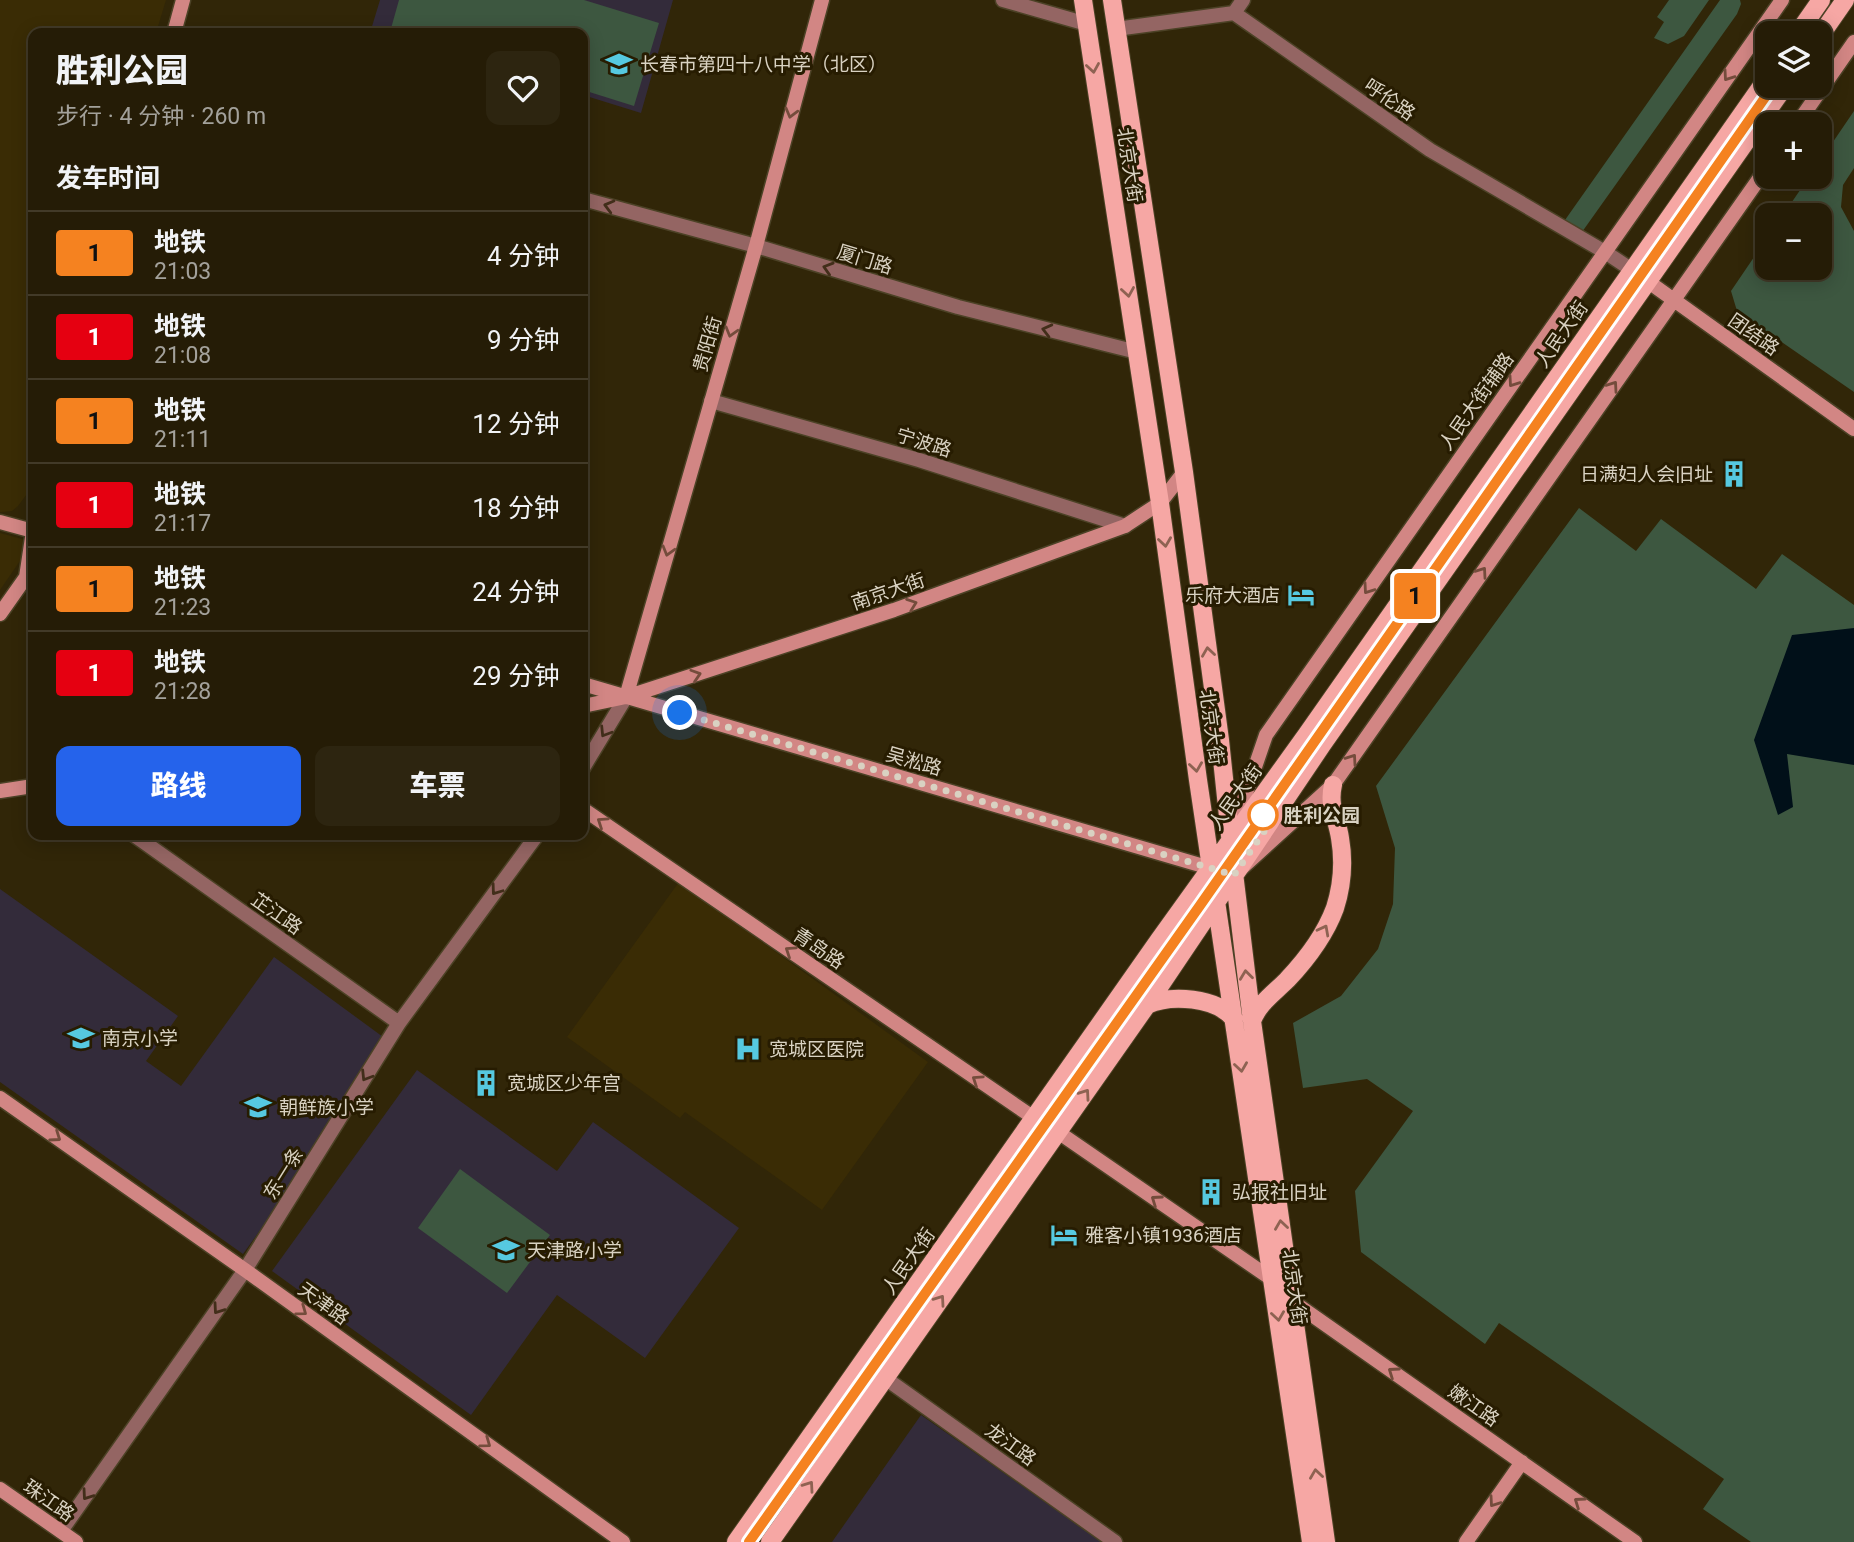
<!DOCTYPE html>
<html lang="zh">
<meta charset="utf-8">
<style>
body{margin:0;font-family:Roboto,"Noto Sans SC",sans-serif;background:#2d2510;color:#f1f3f6;height:100vh;display:flex;flex-direction:column;font-size:26px;white-space:nowrap}
*{box-sizing:border-box;margin:0}
p{font-size:23px;color:#a3a19b}
.icon{flex:none;width:38px;height:38px;fill:none;stroke:currentColor;stroke-width:2;stroke-linecap:round;stroke-linejoin:round}
.map{position:relative;flex:1;overflow:hidden}
.details{position:absolute;left:28px;top:28px;width:560px;height:812px;display:flex;flex-direction:column;background:#251c06;border-radius:14px;box-shadow:0 4px 18px #0003,0 0 0 2px #423a28}
.details>*{flex:none}
.badge{padding:0 14px;border-radius:5px;font-size:24px;line-height:46px}
.controls{position:absolute;left:1755px;top:21px;display:grid;gap:14px}
.controls a{display:grid;place-items:center;width:77px;height:77px;border-radius:14px;background:#251c06;box-shadow:0 4px 18px #0003,0 0 0 2px #423a28;font-size:35px}
.you{position:absolute;width:35px;height:35px;margin:-18px;border:5px solid #fff;border-radius:50%;background:#1a73e8;box-shadow:0 0 0 10px #1a73e833}
.map>.badge{position:absolute;translate:-50% -50%;box-shadow:0 0 0 4px #fff}
h2{padding:0 28px;font-size:26px;line-height:63px}
.round{display:grid;place-items:center;flex:none;width:74px;height:74px;border-radius:14px;background:#2d2510}
.summary{display:flex;align-items:center;justify-content:space-between;height:119px;padding:0 28px}
h1{font-size:33px;font-weight:800;line-height:52px}
.button{display:flex;gap:14px;margin-top:auto;padding:14px 28px}
.button a{flex:1;height:80px;border-radius:14px;background:#2563eb;color:#fff;font-size:28px;font-weight:800;line-height:80px;text-align:center}
.button a+a{background:#2d2510;color:#f1f3f6}
ul{padding:0;list-style:none}
li{display:flex;align-items:center;gap:21px;height:84px;padding:0 28px;border-top:2px solid #423a28}
li div{flex:1}
li b{display:block;font-size:26px}
li em{font-style:normal}
li .badge{min-width:77px;font-weight:700;text-align:center}
.map>svg:first-child{display:block}
.built{fill:#3a2c05}
.education{fill:#332b3a}
.green{fill:#3d5740}
.water{fill:#011019}
.lines{fill:none;stroke-linecap:round;stroke-linejoin:round}
.street-casing{stroke:#4c4226;stroke-width:17}
.secondary-casing{stroke:#4c4226;stroke-width:17}
.primary-casing{stroke:#4c4226;stroke-width:20}
.street{stroke:#946563;stroke-width:14}
.secondary{stroke:#d28684;stroke-width:14}
.primary{stroke:#f6a7a4;stroke-width:18}
.oneway{stroke:#8e6252}
.oneway2{stroke:#744c3c}
.oneway3{stroke:#422e1a}
.line-casing{stroke:#fff;stroke-width:16}
.line{stroke:#f58220;stroke-width:10}
.walk{stroke:#d9d2c2;stroke-width:7;stroke-dasharray:0 12.6}
.stop-dot{fill:#fff;stroke:#f58220;stroke-width:3.5}
.labels{text-anchor:middle;stroke-width:6;stroke-linejoin:round;paint-order:stroke}
.poi-label{font-size:19px;fill:#d9d2c2;stroke:#271c01;text-anchor:start}
.street-label{font-size:19px;fill:#d9d2c2;stroke:#271c01}
.stop-label{font-size:19px;font-weight:bold;fill:#d9d2c2;stroke:#271c01;text-anchor:start}
</style>
<div class="map">
<svg width="1854" height="1542" viewBox="0 0 1854 1542">
<rect width="100%" height="100%" fill="#312608"/>
<path class="built" d="M0 0H166L156 33H33V472L27 494 18 506 12 511 2 512H0Z
M0 533 33 542 0 590Z
M679 882 928 1062 822 1210 685 1112 680 1118 567 1037Z"/>
<path class="education" d="M380 0H673L641 113 583 95V33H370Z
M0 889 178 1016 146 1061 181 1086 274 957 394 1045 243 1254 0 1082Z
M417 1070 557 1171 593 1122 739 1228 645 1358 557 1295 471 1415 272 1271Z
M921 1415 1102 1542H832Z"/>
<path class="green" d="M399 0H584L659 23 634 106 583 90V33H395L390 32Z
M1669 0H1709L1684 36 1668 44 1654 38 1664 22 1657 17Z
M1720 0H1740L1741 4 1737 14 1582 232 1565 220Z
M1854 111V168L1843 185 1841 207 1854 231V392L1737 311 1731 291 1767 238 1768 268H1820V215H1783L1809 177H1820V161Z
M1579 508 1636 551 1661 519 1756 589 1782 554 1854 605V1542H1751L1703 1509 1724 1479 1499 1323 1485 1344 1361 1252 1355 1191 1413 1111 1367 1079 1303 1088 1293 1023 1341 996 1378 949 1393 904 1395 848 1376 786Z
M460 1169 550 1235 507 1293 418 1228Z"/>
<path class="water" d="M1854 628V765L1787 754 1793 807 1778 815 1754 740 1792 635Z"/>
<g class="lines">
<defs>
<path id="street" d="M1003 0 1087 24
M1234 13 1243 0
M1116 29 1234 13 1430 150 1605 252 1632 270
M583 199 756 246 958 307 1137 352
M711 401 919 460 1125 526
M583 768 626 697
M134 835 399 1023
M885 1378 1115 1542
M61 1531 245 1270 399 1023 537 835"/>
<path id="secondary" d="M174 33 183 0
M1797 124 1854 42
M1632 270 1854 429
M0 522 33 531 26 577 0 614
M583 684 1234 875 1333 785 1768 166
M626 697 756 246 822 0
M583 706 626 697 894 610 1125 526 1160 503 1184 472
M0 791 33 786
M583 809 1034 1118
M1233 831 1266 735 1782 0
M0 1098 245 1270 623 1542
M1058 1132 1273 1280
M1292 1301 1635 1542
M0 1489 76 1542
M1466 1542 1522 1462"/>
<path id="primary" d="M1083 0 1160 503 1198 780 1311 1542
M1112 0 1184 472 1220 740 1231 845
M1798 33 1821 0
M1820 36 1845 0
M1234 873 1252 1021 1326 1542
M1147 1005C1171 994 1216 997 1234 1019
M1252 1021C1259 1003 1273 994 1287 980 1306 960 1325 935 1335 908 1342 886 1344 861 1340 838 1337 818 1328 806 1333 785
M736 1542 1159 940 1307 734 1768 77
M770 1542 1147 1005 1322 745 1785 86"/>
</defs>
<use href="#street" class="street-casing"/>
<use href="#secondary" class="secondary-casing"/>
<use href="#primary" class="primary-casing"/>
<use href="#street" class="street"/>
<use href="#secondary" class="secondary"/>
<use href="#primary" class="primary"/>
</g>
<defs><path id="oneway-chevron" d="M-2-3.5L2.5 0L-2 3.5" fill="none" stroke-width="1.6" stroke-linecap="round" stroke-linejoin="round" transform="scale(1.75)"/></defs>
<g class="oneway">
<use href="#oneway-chevron" transform="translate(1093 68) rotate(81)"/>
<use href="#oneway-chevron" transform="translate(1128 292) rotate(81)"/>
<use href="#oneway-chevron" transform="translate(1165 542) rotate(82)"/>
<use href="#oneway-chevron" transform="translate(1208 652) rotate(-98)"/>
<use href="#oneway-chevron" transform="translate(1196 767) rotate(82)"/>
<use href="#oneway-chevron" transform="translate(1324 930) rotate(-62)"/>
<use href="#oneway-chevron" transform="translate(1246 975) rotate(-97)"/>
<use href="#oneway-chevron" transform="translate(1241 1067) rotate(82)"/>
<use href="#oneway-chevron" transform="translate(1085 1094) rotate(-55)"/>
<use href="#oneway-chevron" transform="translate(1281 1225) rotate(-98)"/>
<use href="#oneway-chevron" transform="translate(940 1300) rotate(-55)"/>
<use href="#oneway-chevron" transform="translate(1278 1316) rotate(82)"/>
<use href="#oneway-chevron" transform="translate(1316 1474) rotate(-98)"/>
<use href="#oneway-chevron" transform="translate(809 1486) rotate(-55)"/>
</g>
<g class="oneway2">
<use href="#oneway-chevron" transform="translate(1728 76) rotate(125)"/>
<use href="#oneway-chevron" transform="translate(791 113) rotate(105)"/>
<use href="#oneway-chevron" transform="translate(731 332) rotate(106)"/>
<use href="#oneway-chevron" transform="translate(1513 382) rotate(125)"/>
<use href="#oneway-chevron" transform="translate(1613 386) rotate(-55)"/>
<use href="#oneway-chevron" transform="translate(668 551) rotate(106)"/>
<use href="#oneway-chevron" transform="translate(1482 572) rotate(-55)"/>
<use href="#oneway-chevron" transform="translate(1368 589) rotate(125)"/>
<use href="#oneway-chevron" transform="translate(912 604) rotate(-20)"/>
<use href="#oneway-chevron" transform="translate(696 675) rotate(-18)"/>
<use href="#oneway-chevron" transform="translate(1352 759) rotate(-55)"/>
<use href="#oneway-chevron" transform="translate(602 822) rotate(-146)"/>
<use href="#oneway-chevron" transform="translate(790 951) rotate(-146)"/>
<use href="#oneway-chevron" transform="translate(977 1080) rotate(-146)"/>
<use href="#oneway-chevron" transform="translate(56 1137) rotate(35)"/>
<use href="#oneway-chevron" transform="translate(1156 1200) rotate(-145)"/>
<use href="#oneway-chevron" transform="translate(302 1311) rotate(36)"/>
<use href="#oneway-chevron" transform="translate(1393 1372) rotate(-145)"/>
<use href="#oneway-chevron" transform="translate(486 1443) rotate(36)"/>
<use href="#oneway-chevron" transform="translate(1494 1502) rotate(125)"/>
<use href="#oneway-chevron" transform="translate(1579 1502) rotate(-145)"/>
</g>
<g class="oneway3">
<use href="#oneway-chevron" transform="translate(609 206) rotate(-165)"/>
<use href="#oneway-chevron" transform="translate(828 268) rotate(-163)"/>
<use href="#oneway-chevron" transform="translate(1047 330) rotate(-166)"/>
<use href="#oneway-chevron" transform="translate(605 732) rotate(122)"/>
<use href="#oneway-chevron" transform="translate(496 890) rotate(126)"/>
<use href="#oneway-chevron" transform="translate(366 1076) rotate(122)"/>
<use href="#oneway-chevron" transform="translate(218 1309) rotate(125)"/>
<use href="#oneway-chevron" transform="translate(87 1495) rotate(125)"/>
</g>
<g class="lines">
<defs>
<path id="line" d="M749 1542 1201 904 1773 86"/>
</defs>
<use href="#line" class="line-casing"/>
<use href="#line" class="line"/>
<path class="walk" d="M680 713 1234 875 1274 817 1263 815"/>
</g>
<defs>
<symbol id="school-bare" viewBox="-9 -9 18 18"><path d="M0-5L7-2L0 1L-7-2ZM-4 1L0 2.5L4 1V4Q0 6-4 4Z" fill="#56c9e0" stroke="#271c01" stroke-width="2.5" paint-order="stroke"/></symbol>
<symbol id="building-bare" viewBox="-9 -9 18 18"><path d="M-4-6H4V6H1V3H-1V6H-4ZM-2.5-4.3h1.7v1.8h-1.7ZM.8-4.3h1.7v1.8H.8ZM-2.5-1h1.7V.8h-1.7ZM.8-1h1.7V.8H.8Z" fill="#56c9e0" stroke="#271c01" stroke-width="2.5" paint-order="stroke"/></symbol>
<symbol id="hotel-bare" viewBox="-9 -9 18 18"><path d="M-6-4.5h1.5V1H6V5H4.5V3h-9V5H-6ZM-4 0a1.8 1.8 0 1 1 3.6 0ZM.5 0V-2.5h3Q6-2.5 6 0Z" fill="#56c9e0" stroke="#271c01" stroke-width="2.5" paint-order="stroke"/></symbol>
<symbol id="hospital-bare" viewBox="-9 -9 18 18"><path d="M-5-5h3v3.5h4V-5h3V5h-3V1.5h-4V5h-3Z" fill="#56c9e0" stroke="#271c01" stroke-width="2.5" paint-order="stroke"/></symbol>
</defs>
<g fill-rule="evenodd">
<use href="#school-bare" x="600" y="45" width="38" height="38"/>
<use href="#building-bare" x="1715" y="455" width="38" height="38"/>
<use href="#hotel-bare" x="1282" y="576" width="38" height="38"/>
<use href="#school-bare" x="62" y="1019" width="38" height="38"/>
<use href="#hospital-bare" x="729" y="1030" width="38" height="38"/>
<use href="#building-bare" x="467" y="1064" width="38" height="38"/>
<use href="#school-bare" x="239" y="1088" width="38" height="38"/>
<use href="#building-bare" x="1192" y="1173" width="38" height="38"/>
<use href="#hotel-bare" x="1045" y="1216" width="38" height="38"/>
<use href="#school-bare" x="487" y="1231" width="38" height="38"/>
</g>
<circle class="stop-dot" cx="1263" cy="815" r="14"/>
<g class="labels">
<g class="poi-label">
<text x="640" y="71">长春市第四十八中学（北区）</text>
<text x="1713" y="481" text-anchor="end">日满妇人会旧址</text>
<text x="1280" y="602" text-anchor="end">乐府大酒店</text>
<text x="102" y="1045">南京小学</text>
<text x="769" y="1056">宽城区医院</text>
<text x="507" y="1090">宽城区少年宫</text>
<text x="279" y="1114">朝鲜族小学</text>
<text x="1232" y="1199">弘报社旧址</text>
<text x="1085" y="1242">雅客小镇1936酒店</text>
<text x="527" y="1257">天津路小学</text>
</g>
<g class="street-label">
<text transform="translate(1390 99) rotate(35)" y="7">呼伦路</text>
<text transform="translate(1130 165) rotate(81)" y="7">北京大街</text>
<text transform="translate(865 259) rotate(17)" y="7">厦门路</text>
<text transform="translate(1561 334) rotate(-55)" y="7">人民大街</text>
<text transform="translate(1754 334) rotate(35)" y="7">团结路</text>
<text transform="translate(707 344) rotate(-74)" y="7">贵阳街</text>
<text transform="translate(1476 401) rotate(-55)" y="7">人民大街辅路</text>
<text transform="translate(924 442) rotate(17)" y="7">宁波路</text>
<text transform="translate(888 591) rotate(-19)" y="7">南京大街</text>
<text transform="translate(1212 727) rotate(82)" y="7">北京大街</text>
<text transform="translate(914 761) rotate(16)" y="7">吴淞路</text>
<text transform="translate(1235 797) rotate(-54)" y="7">人民大街</text>
<text transform="translate(277 913) rotate(35)" y="7">芷江路</text>
<text transform="translate(819 948) rotate(34)" y="7">青岛路</text>
<text transform="translate(283 1173) rotate(-58)" y="7">东一条</text>
<text transform="translate(908 1261) rotate(-55)" y="7">人民大街</text>
<text transform="translate(1295 1287) rotate(82)" y="7">北京大街</text>
<text transform="translate(324 1303) rotate(36)" y="7">天津路</text>
<text transform="translate(1474 1405) rotate(35)" y="7">嫩江路</text>
<text transform="translate(1011 1444) rotate(36)" y="7">龙江路</text>
<text transform="translate(49 1500) rotate(35)" y="7">珠江路</text>
</g>
<g class="stop-label">
<text x="1284" y="822">胜利公园</text>
</g>
</g>
</svg>
<div class="controls">
<a><svg class="icon" aria-label="layers" viewBox="0 0 24 24"><path d="M12 4l9 5-9 5-9-5zM3 14l9 5 9-5"/></svg></a>
<a>+</a>
<a>−</a>
</div>
<div class="you" style="left:680px;top:713px"></div>
<b class="badge" style="left:1415px;top:596px;background:#f58220;color:#111">1</b>
<section class="details">
<div class="summary"><div><h1>胜利公园</h1><p>步行 · 4 分钟 · 260 m</p></div><a class="round"><svg class="icon" aria-label="heart" viewBox="0 0 24 24"><path d="M12 20l-8-8c-3-5 5-10 8-4 3-6 11-1 8 4z"/></svg></a></div>
<h2>发车时间</h2>
<ul>
<li><span class="badge" style="background:#f58220;color:#111">1</span><div><b>地铁</b><p>21:03</p></div><em>4 分钟</em></li>
<li><span class="badge" style="background:#e50011;color:#fff">1</span><div><b>地铁</b><p>21:08</p></div><em>9 分钟</em></li>
<li><span class="badge" style="background:#f58220;color:#111">1</span><div><b>地铁</b><p>21:11</p></div><em>12 分钟</em></li>
<li><span class="badge" style="background:#e50011;color:#fff">1</span><div><b>地铁</b><p>21:17</p></div><em>18 分钟</em></li>
<li><span class="badge" style="background:#f58220;color:#111">1</span><div><b>地铁</b><p>21:23</p></div><em>24 分钟</em></li>
<li><span class="badge" style="background:#e50011;color:#fff">1</span><div><b>地铁</b><p>21:28</p></div><em>29 分钟</em></li>
</ul>
<div class="button"><a>路线</a><a>车票</a></div>
</section>
</div>
